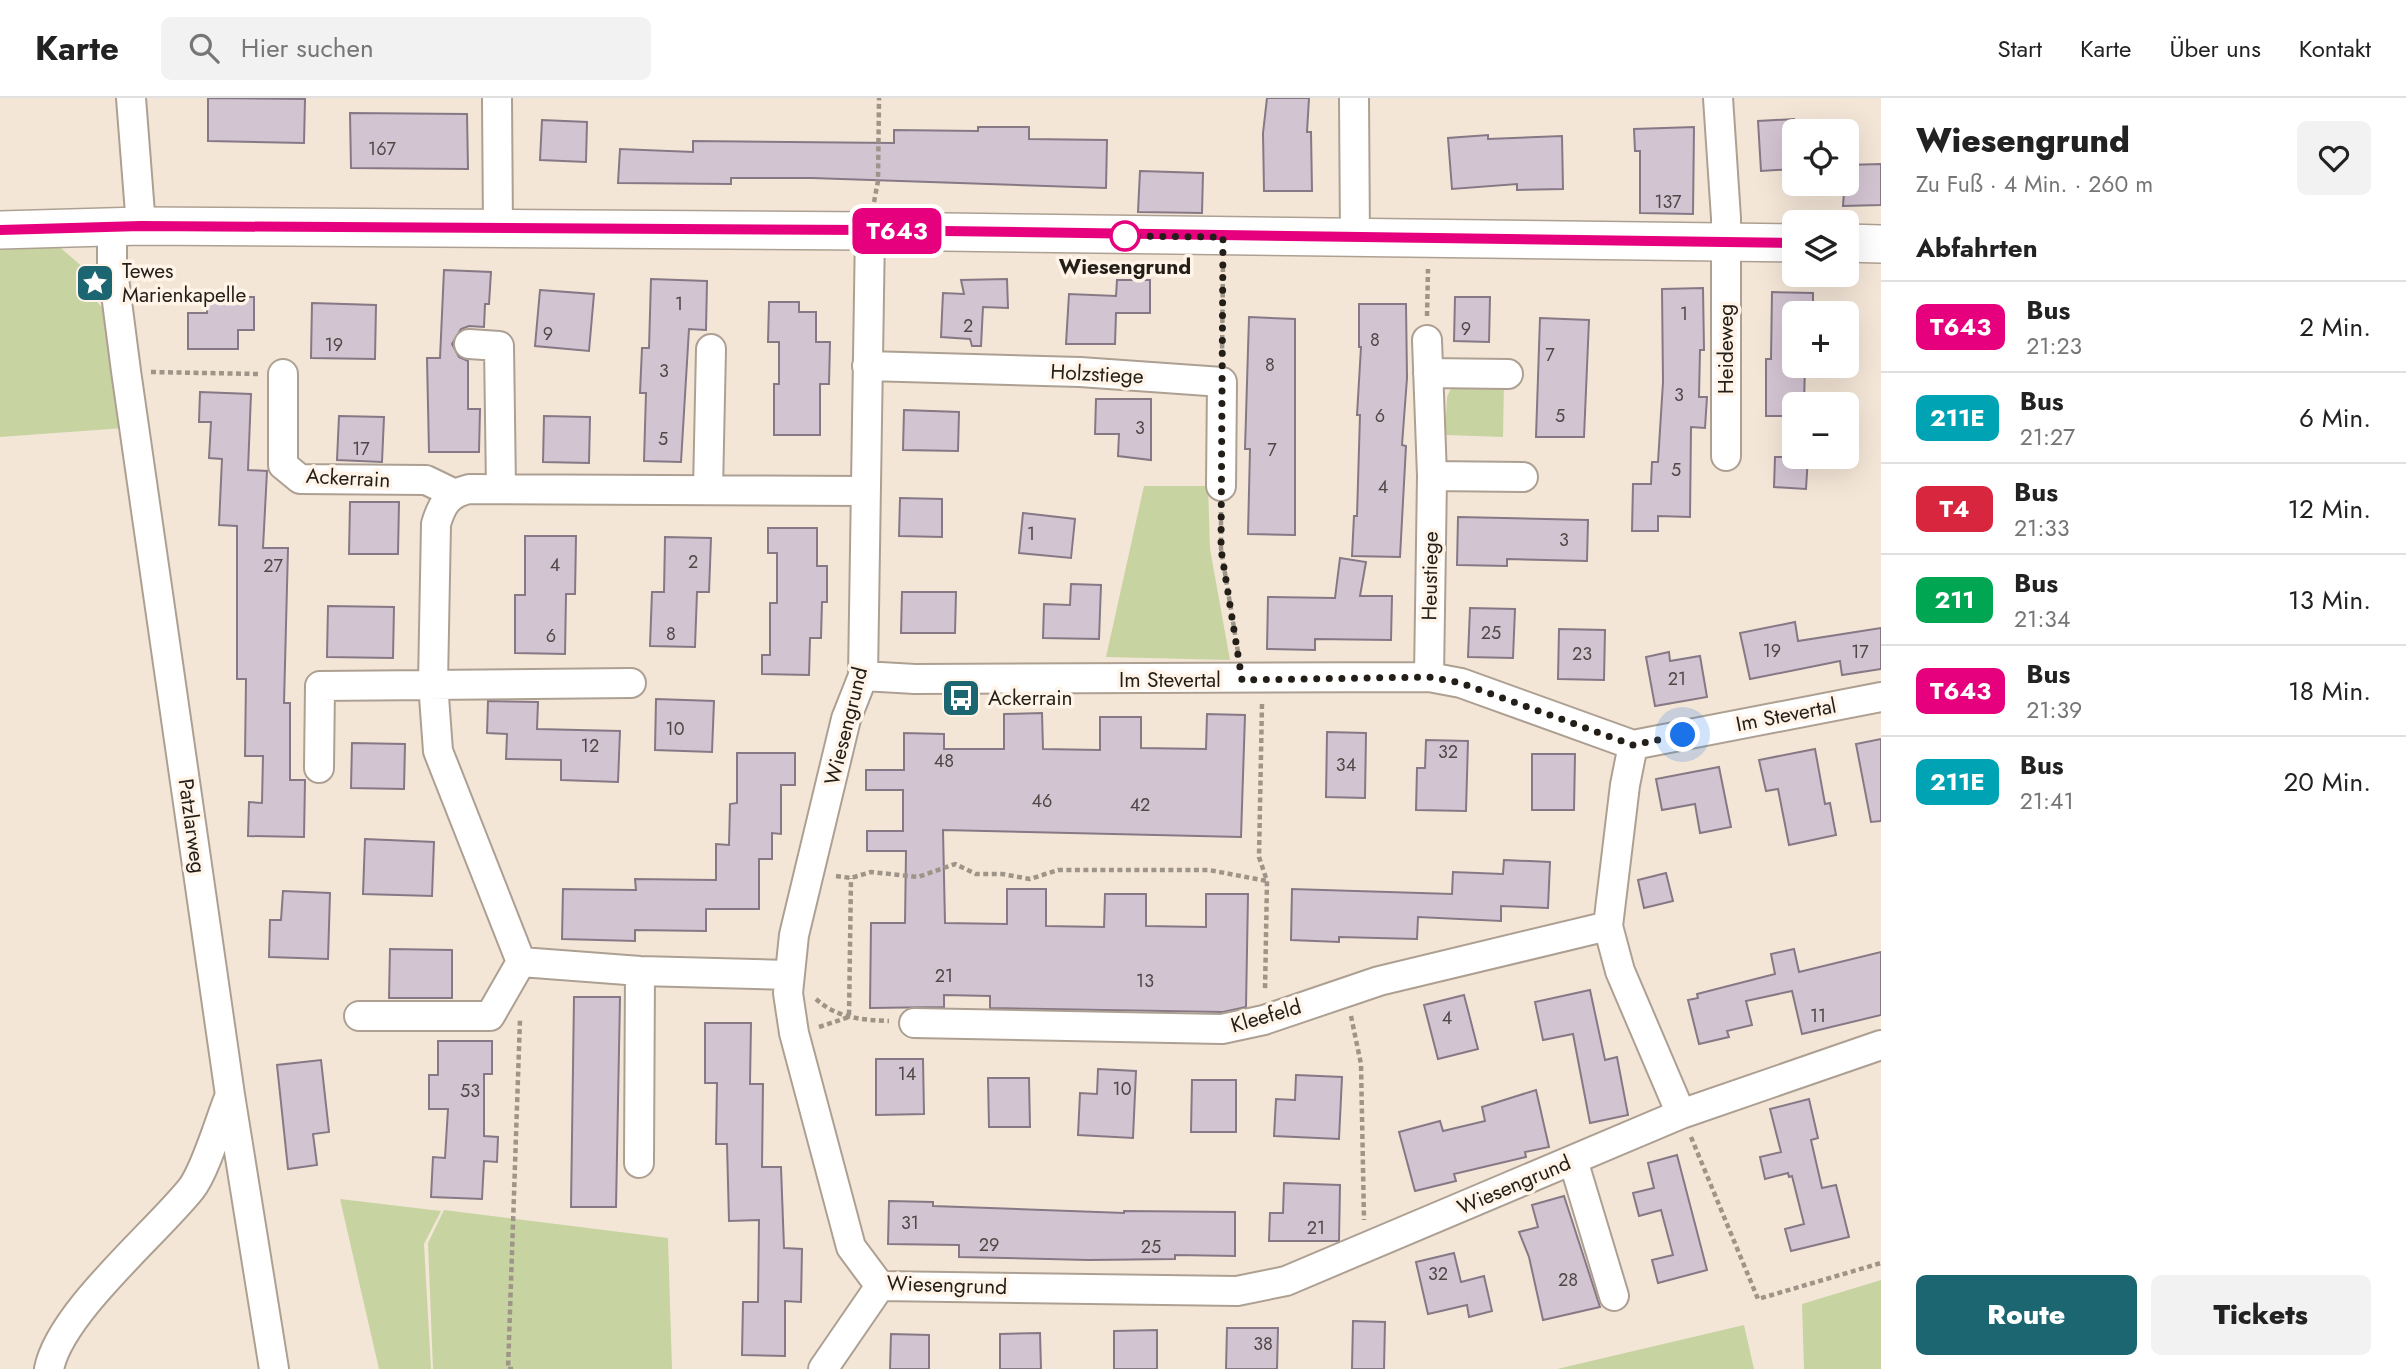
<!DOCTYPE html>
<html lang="de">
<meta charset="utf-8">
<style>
body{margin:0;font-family:Jost,sans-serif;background:#f2f2f2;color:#222;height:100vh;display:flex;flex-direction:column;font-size:26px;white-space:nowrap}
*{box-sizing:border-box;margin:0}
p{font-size:23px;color:#767676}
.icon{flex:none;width:38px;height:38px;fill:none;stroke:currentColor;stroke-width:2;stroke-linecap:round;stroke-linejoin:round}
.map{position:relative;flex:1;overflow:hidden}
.drawer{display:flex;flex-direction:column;background:#fff;width:525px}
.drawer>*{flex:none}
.badge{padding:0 14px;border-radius:10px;font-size:24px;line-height:46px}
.fabs{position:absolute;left:1782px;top:21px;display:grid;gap:14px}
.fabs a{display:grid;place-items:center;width:77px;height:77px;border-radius:10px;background:#fff;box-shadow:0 7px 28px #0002;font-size:35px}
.you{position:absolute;width:35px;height:35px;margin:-18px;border:5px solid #fff;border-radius:50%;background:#1a73e8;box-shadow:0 0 0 10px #1a73e833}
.map>.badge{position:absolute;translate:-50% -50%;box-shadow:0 0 0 4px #fff}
h2{padding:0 35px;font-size:26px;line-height:63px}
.round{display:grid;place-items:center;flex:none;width:74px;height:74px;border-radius:10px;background:#f2f2f2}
.headline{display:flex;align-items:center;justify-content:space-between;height:119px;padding:0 35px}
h1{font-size:33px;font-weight:800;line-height:52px}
.primary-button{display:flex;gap:14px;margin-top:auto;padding:14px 35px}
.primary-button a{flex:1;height:80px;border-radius:10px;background:#1c6672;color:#fff;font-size:28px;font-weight:800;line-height:80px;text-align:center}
.primary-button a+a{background:#f2f2f2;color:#222}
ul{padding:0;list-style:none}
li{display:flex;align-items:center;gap:21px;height:91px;padding:0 35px;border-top:2px solid #e0e0e0}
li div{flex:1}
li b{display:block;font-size:26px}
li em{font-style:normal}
li .badge{min-width:77px;font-weight:700;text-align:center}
header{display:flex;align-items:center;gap:42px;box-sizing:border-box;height:98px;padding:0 35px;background:#fff;border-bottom:2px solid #e0e0e0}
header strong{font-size:33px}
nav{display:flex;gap:38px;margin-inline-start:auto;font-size:24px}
.search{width:490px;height:63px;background:#f2f2f2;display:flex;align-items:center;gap:18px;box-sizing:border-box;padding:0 24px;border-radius:10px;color:#767676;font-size:26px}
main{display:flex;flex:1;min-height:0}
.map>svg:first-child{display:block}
.green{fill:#c7d3a1}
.building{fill:#d3c4d2;stroke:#867885;stroke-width:2}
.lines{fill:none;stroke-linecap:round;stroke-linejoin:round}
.minor-casing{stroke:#ada092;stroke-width:32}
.major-casing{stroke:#ada092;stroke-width:40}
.path{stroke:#9e9488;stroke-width:4.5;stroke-dasharray:5 3.5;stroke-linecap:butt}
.minor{stroke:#fff;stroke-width:28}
.major{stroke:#fff;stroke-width:37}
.line-casing{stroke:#fff;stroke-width:16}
.line{stroke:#e6007e;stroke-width:10}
.walk{stroke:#231e18;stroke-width:7;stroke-dasharray:0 12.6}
.stop-dot{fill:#fff;stroke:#e6007e;stroke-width:3.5}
.labels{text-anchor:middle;stroke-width:7;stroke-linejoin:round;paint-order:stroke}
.number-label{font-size:18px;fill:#4f4846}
.stop-label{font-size:21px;font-weight:bold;fill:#231e18;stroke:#fff4e7}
.poi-label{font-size:21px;fill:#231e18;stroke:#fff4e7;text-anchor:start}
.street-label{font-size:21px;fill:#231e18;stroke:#fff4e7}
</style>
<header>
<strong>Karte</strong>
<div class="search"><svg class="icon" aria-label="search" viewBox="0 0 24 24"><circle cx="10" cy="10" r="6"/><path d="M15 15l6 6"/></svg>Hier suchen</div>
<nav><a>Start</a><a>Karte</a><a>Über uns</a><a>Kontakt</a></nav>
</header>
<main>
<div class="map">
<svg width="1881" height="1271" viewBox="0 0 1881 1271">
<rect width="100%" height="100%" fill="#f4e6d7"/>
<path class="green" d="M55 145 85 171 88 194 109 217 124 330 0 339V150Z
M1504 284 1503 339 1445 337 1447 299 1451 290 1464 285Z
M1144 388H1208L1210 451 1230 562 1106 559Z
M340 1101 441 1113 424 1146 431 1271H379Z
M444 1112 668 1140 672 1271H433L428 1145Z
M1881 1182V1271H1804L1802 1206Z
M1744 1227 1754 1271H1557Z"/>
<path class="building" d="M208 0 305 1 304 45 208 43Z
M1267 0H1309L1307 34H1311L1312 93H1264L1263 35Z
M350 15 467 16 468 71 351 70Z
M1794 21V71L1761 73 1758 23Z
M542 22 587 24 586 64 540 62Z
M978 29H1029V41L1107 42 1106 90 812 80H731V86L618 85 620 51 693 54V43L894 45V32L978 33Z
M1694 29 1693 116 1640 115V53H1635L1634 31Z
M1488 37V41L1562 38 1563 91 1517 92V86L1452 91 1448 40Z
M1881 66V107L1843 108 1846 67Z
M1140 73 1203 75 1202 115 1138 114Z
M444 172 491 174 489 206H485L484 229 469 228 461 231 452 246 459 259 468 263V311H480L479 354H429L427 260H440Z
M651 181 707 183 706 232 689 231 681 364 644 363 646 295H640L642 250H649Z
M1007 181 1008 210 983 209 981 248H972L970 241 941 239 943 195 964 196 961 182Z
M1117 182H1150V215H1116L1115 246H1066L1069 196 1116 198Z
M1703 190 1704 252H1700L1699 299H1707L1705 330 1691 329 1690 419 1658 418V433H1632L1633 386H1651L1652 364H1658L1663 284 1662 191Z
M540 192 594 196 589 253 535 248Z
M1772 194 1813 195V215H1794V268H1805L1804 306H1794V318H1766V261H1771Z
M207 199H254V232H238V251H188V215H207Z
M1455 199H1490L1489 244 1454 243Z
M769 204H799V214H816V244H830L829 286H820V337H774V286H779V244H768Z
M312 205 376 207 375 261 311 260Z
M1359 206H1406L1407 280 1402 347 1406 348 1400 459 1352 458 1354 418H1357L1360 317H1357L1361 249H1359Z
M1249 219 1295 221V437L1248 436 1250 351H1245Z
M1540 220 1589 222 1584 339H1536Z
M200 294 251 296 248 372 267 373 263 450H288L284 605H290V682H305L304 739 248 738 249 704 262 705 263 658H245L246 581H237V428L219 427 222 361 209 360 211 324H199Z
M1096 301H1151V362L1118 358 1119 336H1095Z
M904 312 959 314 958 353 903 352Z
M339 318 384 319 382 364 337 362Z
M544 318 590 319 589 365 543 364Z
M1775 359H1808L1806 391 1774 389Z
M900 400 942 401V439L899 438Z
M350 404H399L398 456H349Z
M1023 415 1075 421 1071 460 1019 455Z
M1458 419 1588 422 1587 463 1507 461V468L1457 467Z
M768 430H817V468H827V504H822L821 540H810L809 577 762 576V557H770V505H777V455H768Z
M525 438H576L575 496H566L565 556 515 555V497H525Z
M665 439 711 440 709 494H697L695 549 650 548 652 494H664Z
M1340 460 1366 464 1360 498H1392L1391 542 1315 541V552L1267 551 1268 499 1335 500Z
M1071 486 1101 487 1099 541 1043 540 1044 506 1070 507Z
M902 494H956L955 535H901Z
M328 508 394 509 393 560 327 559Z
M1470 510 1515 511 1513 560 1468 559Z
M1795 524 1798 543 1881 530V571L1842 577 1840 563 1750 581 1740 535Z
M1559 531 1605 532 1604 582 1558 581Z
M1669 554 1670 563 1700 558 1707 599 1655 608 1646 559Z
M656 601 714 603 712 654 655 652Z
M488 603 538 604 537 631 620 633 618 684 561 682V662L506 661 507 636 487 635Z
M1042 615 1043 651 1100 652V619H1141V650L1206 651 1207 616 1245 617 1241 739 943 732 945 825 1007 826V791H1046V828L1104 829 1105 796H1146V828L1206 829V796H1248L1246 909 1223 914 990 910V898L944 897V909L870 910 871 825H905L906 753H867V733H903V692H866V672H904V635L944 636V651H1004V616Z
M1327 634 1366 635 1365 700 1326 699Z
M1881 641V723L1871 724 1856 646Z
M1426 642 1468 643 1466 713 1416 712 1417 670H1425Z
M352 645 405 646 404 691 351 690Z
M1815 651 1825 706 1830 705 1836 737 1789 747 1778 691 1766 693 1759 662Z
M737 655H795V687H781V736L772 735V761H759V811H706V833L635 832V843L562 841 563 791 636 792 635 781 716 782V746L729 747 730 706 737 705Z
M1532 656H1575L1574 712H1532Z
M1719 669 1731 729 1700 735 1695 706 1662 712 1656 681Z
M365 741 434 744 432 798 363 796Z
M1504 762 1550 764 1548 810 1501 808V823L1418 819 1417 841 1339 839V844L1291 842 1292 791 1452 796 1453 774 1503 776Z
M1666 775 1673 803 1644 810 1638 782Z
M283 793 330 795 328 861 269 859 270 822H281Z
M390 851 452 852V900H389Z
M1794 851 1799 874 1881 854V917L1802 936 1792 893 1746 903 1752 927 1727 933 1729 939 1699 946 1688 902 1698 900 1697 896 1775 876 1771 856Z
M1590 892 1605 962 1617 959 1628 1017 1590 1025 1573 936 1543 942 1535 904Z
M1464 897 1478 951 1438 961 1424 907Z
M574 899H620L616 1109H571Z
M705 925H751L750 986H763L762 1069H781L784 1150 802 1151 801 1204 785 1203V1258L742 1257 743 1204H758L759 1122 729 1123 727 1046H716L717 985H705Z
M438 943H492V976H484V1038L498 1039 497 1064 484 1063 482 1101 431 1099 433 1059 445 1060 448 1011H429V977H438Z
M876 961H923L924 1016 876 1017Z
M321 962 329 1034 313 1036 317 1067 288 1071 277 967Z
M1098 971 1136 973 1133 1040 1078 1037 1080 995 1097 996Z
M1296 977 1342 979 1339 1041 1274 1038 1276 1001 1295 1002Z
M988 980H1029L1030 1029H989Z
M1192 982H1236V1034H1191Z
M1536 992 1549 1049 1525 1054 1526 1059 1454 1076 1456 1083 1415 1093 1399 1034 1440 1023 1443 1033 1485 1023 1482 1009Z
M1809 1001 1818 1040 1811 1042 1822 1090 1836 1087 1849 1139 1791 1153 1785 1131 1804 1126 1792 1078 1789 1079 1788 1075 1765 1081 1760 1059 1781 1054 1770 1011Z
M1677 1057 1707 1172 1658 1185 1652 1162 1673 1157 1661 1112 1639 1118 1633 1095 1654 1090 1648 1065Z
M1284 1085 1340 1087 1339 1143H1269L1270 1115H1283Z
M1564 1098 1600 1209 1543 1222 1529 1159 1519 1134 1538 1129 1532 1107Z
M889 1103 933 1104V1108L1124 1115V1113L1235 1114V1158L1175 1157V1161L1089 1162 959 1159V1147L888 1146Z
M1454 1155 1461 1184 1484 1178 1492 1213 1469 1219 1467 1207 1428 1216 1416 1164Z
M1353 1223 1385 1224 1384 1271H1352Z
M1227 1230H1278L1277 1271H1226Z
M1157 1232V1271H1114V1233Z
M1040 1235 1041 1271H1000V1236Z
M891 1236 929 1237V1271H890Z"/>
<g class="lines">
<defs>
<path id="minor" d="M131 0 141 128
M497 0 498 131
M1354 0 1355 141
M1718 0 1726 120V358
M112 128V165L126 273 230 997 274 1271
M870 133 863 578 846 621 794 837 788 895 794 935 851 1149 880 1188 1237 1193 1286 1183 1681 1016 1881 947
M1427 242 1432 378 1429 579
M469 246 499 248 501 391
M867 268 1080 274 1222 284 1221 388
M1428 275 1508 276
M283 276V367L300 381 426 382 453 395
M1432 378 1523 379
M708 392 711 251
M863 578 915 581 1429 579 1461 585 1633 647 1881 599
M1633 647 1625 687 1608 828 1620 873 1681 1016
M319 670 320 588 631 585
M788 877 640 873 521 864 438 653 433 585 436 426C442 406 448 396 469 391L865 393
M359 918H490L521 864
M914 925 1222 931 1264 922 1379 883 1608 828
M1573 1062 1614 1198
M639 1065 640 873
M49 1271C60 1215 154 1137 191 1091 206 1072 220 1021 230 997
M823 1271 880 1188"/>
<path id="major" d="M0 132 141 128 870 133 1794 145
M1846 145 1881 146"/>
</defs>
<use href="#minor" class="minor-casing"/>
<use href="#major" class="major-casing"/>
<path class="path" d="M874 104 878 83 879 0
M1427 218 1428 171
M1222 259 1223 166
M151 274 258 276
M1221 414V451L1238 554
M1262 606 1259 759 1267 783 1265 893
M836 778 851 780 871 774 918 779 955 766 976 776H1002L1030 781 1058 772H1209L1267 783
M816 901C837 920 862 922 889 923
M1351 918 1361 966 1364 1122
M819 929 849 919 851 780
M1691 1039 1758 1201 1881 1165
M513 1271H508L520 921"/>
<use href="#minor" class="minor"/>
<use href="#major" class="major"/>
</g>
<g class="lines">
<defs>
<path id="line" d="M0 132 141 128 870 132 1794 145"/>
</defs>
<use href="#line" class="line-casing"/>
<use href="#line" class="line"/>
<path class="walk" d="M1125 138 1223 139 1221 451 1242 582 1429 579 1461 585 1633 647 1683 637"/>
</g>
<defs>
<symbol id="sight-square" viewBox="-11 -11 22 22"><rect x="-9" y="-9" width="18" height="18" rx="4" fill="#1c6672" stroke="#fff4e7"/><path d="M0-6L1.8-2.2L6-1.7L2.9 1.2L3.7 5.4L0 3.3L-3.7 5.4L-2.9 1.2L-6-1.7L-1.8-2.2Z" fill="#fff"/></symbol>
<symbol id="bus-square" viewBox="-11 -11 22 22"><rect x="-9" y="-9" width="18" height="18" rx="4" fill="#1c6672" stroke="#fff4e7"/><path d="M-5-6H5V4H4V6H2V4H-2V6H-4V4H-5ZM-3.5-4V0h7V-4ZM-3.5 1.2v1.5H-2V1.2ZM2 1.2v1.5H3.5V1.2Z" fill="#fff"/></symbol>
</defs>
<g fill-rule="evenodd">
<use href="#sight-square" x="73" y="163" width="44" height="44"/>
<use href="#bus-square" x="939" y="578" width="44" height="44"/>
</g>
<circle class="stop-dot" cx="1125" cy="138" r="14"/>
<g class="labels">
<g class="number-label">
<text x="382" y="57">167</text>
<text x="1668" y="110">137</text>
<text x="679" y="212">1</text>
<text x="1684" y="222">1</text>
<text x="968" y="234">2</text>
<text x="1466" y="237">9</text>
<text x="548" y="242">9</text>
<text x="1375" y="248">8</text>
<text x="334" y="253">19</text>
<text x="1550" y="263">7</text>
<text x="1270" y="273">8</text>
<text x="664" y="279">3</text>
<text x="1679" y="303">3</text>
<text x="1380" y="324">6</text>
<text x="1560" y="324">5</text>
<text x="1140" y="336">3</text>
<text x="663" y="347">5</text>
<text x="361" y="357">17</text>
<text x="1272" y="358">7</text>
<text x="1676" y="378">5</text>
<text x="1383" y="395">4</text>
<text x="1031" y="442">1</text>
<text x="1564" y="448">3</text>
<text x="693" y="470">2</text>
<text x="555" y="473">4</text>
<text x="273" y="474">27</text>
<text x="1491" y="541">25</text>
<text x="671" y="542">8</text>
<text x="551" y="544">6</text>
<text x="1772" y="559">19</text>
<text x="1860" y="560">17</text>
<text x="1582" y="562">23</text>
<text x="1677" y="587">21</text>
<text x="675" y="637">10</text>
<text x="590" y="654">12</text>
<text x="1448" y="660">32</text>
<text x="944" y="669">48</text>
<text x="1346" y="673">34</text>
<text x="1042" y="709">46</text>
<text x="1140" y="713">42</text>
<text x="944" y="884">21</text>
<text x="1145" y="889">13</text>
<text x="1818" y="924">11</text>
<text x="1447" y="926">4</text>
<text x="907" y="982">14</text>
<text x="1122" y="997">10</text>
<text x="470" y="999">53</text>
<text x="910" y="1131">31</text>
<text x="1316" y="1136">21</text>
<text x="989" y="1153">29</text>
<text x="1151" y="1155">25</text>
<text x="1438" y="1182">32</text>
<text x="1568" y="1188">28</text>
<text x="1263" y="1252">38</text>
</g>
<g class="stop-label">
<text x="1125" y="176">Wiesengrund</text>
</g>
<g class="poi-label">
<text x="122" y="180">Tewes<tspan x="122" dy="24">Marienkapelle</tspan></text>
<text x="988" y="607">Ackerrain</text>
</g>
<g class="street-label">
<text transform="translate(1726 251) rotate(-90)" y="7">Heideweg</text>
<text transform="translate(1097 276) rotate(3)" y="7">Holzstiege</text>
<text transform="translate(348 380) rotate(3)" y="7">Ackerrain</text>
<text transform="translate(1430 478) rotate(-89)" y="7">Heustiege</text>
<text x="1170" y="589">Im Stevertal</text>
<text transform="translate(1786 617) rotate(-11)" y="7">Im Stevertal</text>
<text transform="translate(846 628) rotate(-76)" y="7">Wiesengrund</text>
<text transform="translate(192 728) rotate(82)" y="7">Patzlarweg</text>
<text transform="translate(1266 918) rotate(-16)" y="7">Kleefeld</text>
<text transform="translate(1514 1087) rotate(-23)" y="7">Wiesengrund</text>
<text transform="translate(947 1187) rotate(2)" y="7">Wiesengrund</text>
</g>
</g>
</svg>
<div class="fabs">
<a><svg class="icon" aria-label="locate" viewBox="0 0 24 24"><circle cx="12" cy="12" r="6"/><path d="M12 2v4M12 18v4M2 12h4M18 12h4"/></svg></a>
<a><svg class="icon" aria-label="layers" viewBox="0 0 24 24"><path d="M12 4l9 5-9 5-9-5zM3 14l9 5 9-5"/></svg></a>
<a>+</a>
<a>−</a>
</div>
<div class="you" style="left:1683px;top:637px"></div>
<b class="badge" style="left:897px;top:133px;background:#e6007e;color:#fff">T643</b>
</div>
<section class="drawer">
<div class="headline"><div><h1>Wiesengrund</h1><p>Zu Fuß · 4 Min. · 260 m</p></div><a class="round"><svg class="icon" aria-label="heart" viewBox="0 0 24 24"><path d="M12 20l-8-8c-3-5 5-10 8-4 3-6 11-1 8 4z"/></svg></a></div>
<h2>Abfahrten</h2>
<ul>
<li><span class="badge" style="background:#e6007e;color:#fff">T643</span><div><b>Bus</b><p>21:23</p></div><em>2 Min.</em></li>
<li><span class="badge" style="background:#00a3b4;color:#fff">211E</span><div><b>Bus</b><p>21:27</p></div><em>6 Min.</em></li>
<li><span class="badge" style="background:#d7263d;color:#fff">T4</span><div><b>Bus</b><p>21:33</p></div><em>12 Min.</em></li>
<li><span class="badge" style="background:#00a651;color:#fff">211</span><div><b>Bus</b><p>21:34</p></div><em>13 Min.</em></li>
<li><span class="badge" style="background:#e6007e;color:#fff">T643</span><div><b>Bus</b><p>21:39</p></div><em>18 Min.</em></li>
<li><span class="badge" style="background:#00a3b4;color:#fff">211E</span><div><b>Bus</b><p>21:41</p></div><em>20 Min.</em></li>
</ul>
<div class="primary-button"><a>Route</a><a>Tickets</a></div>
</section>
</main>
